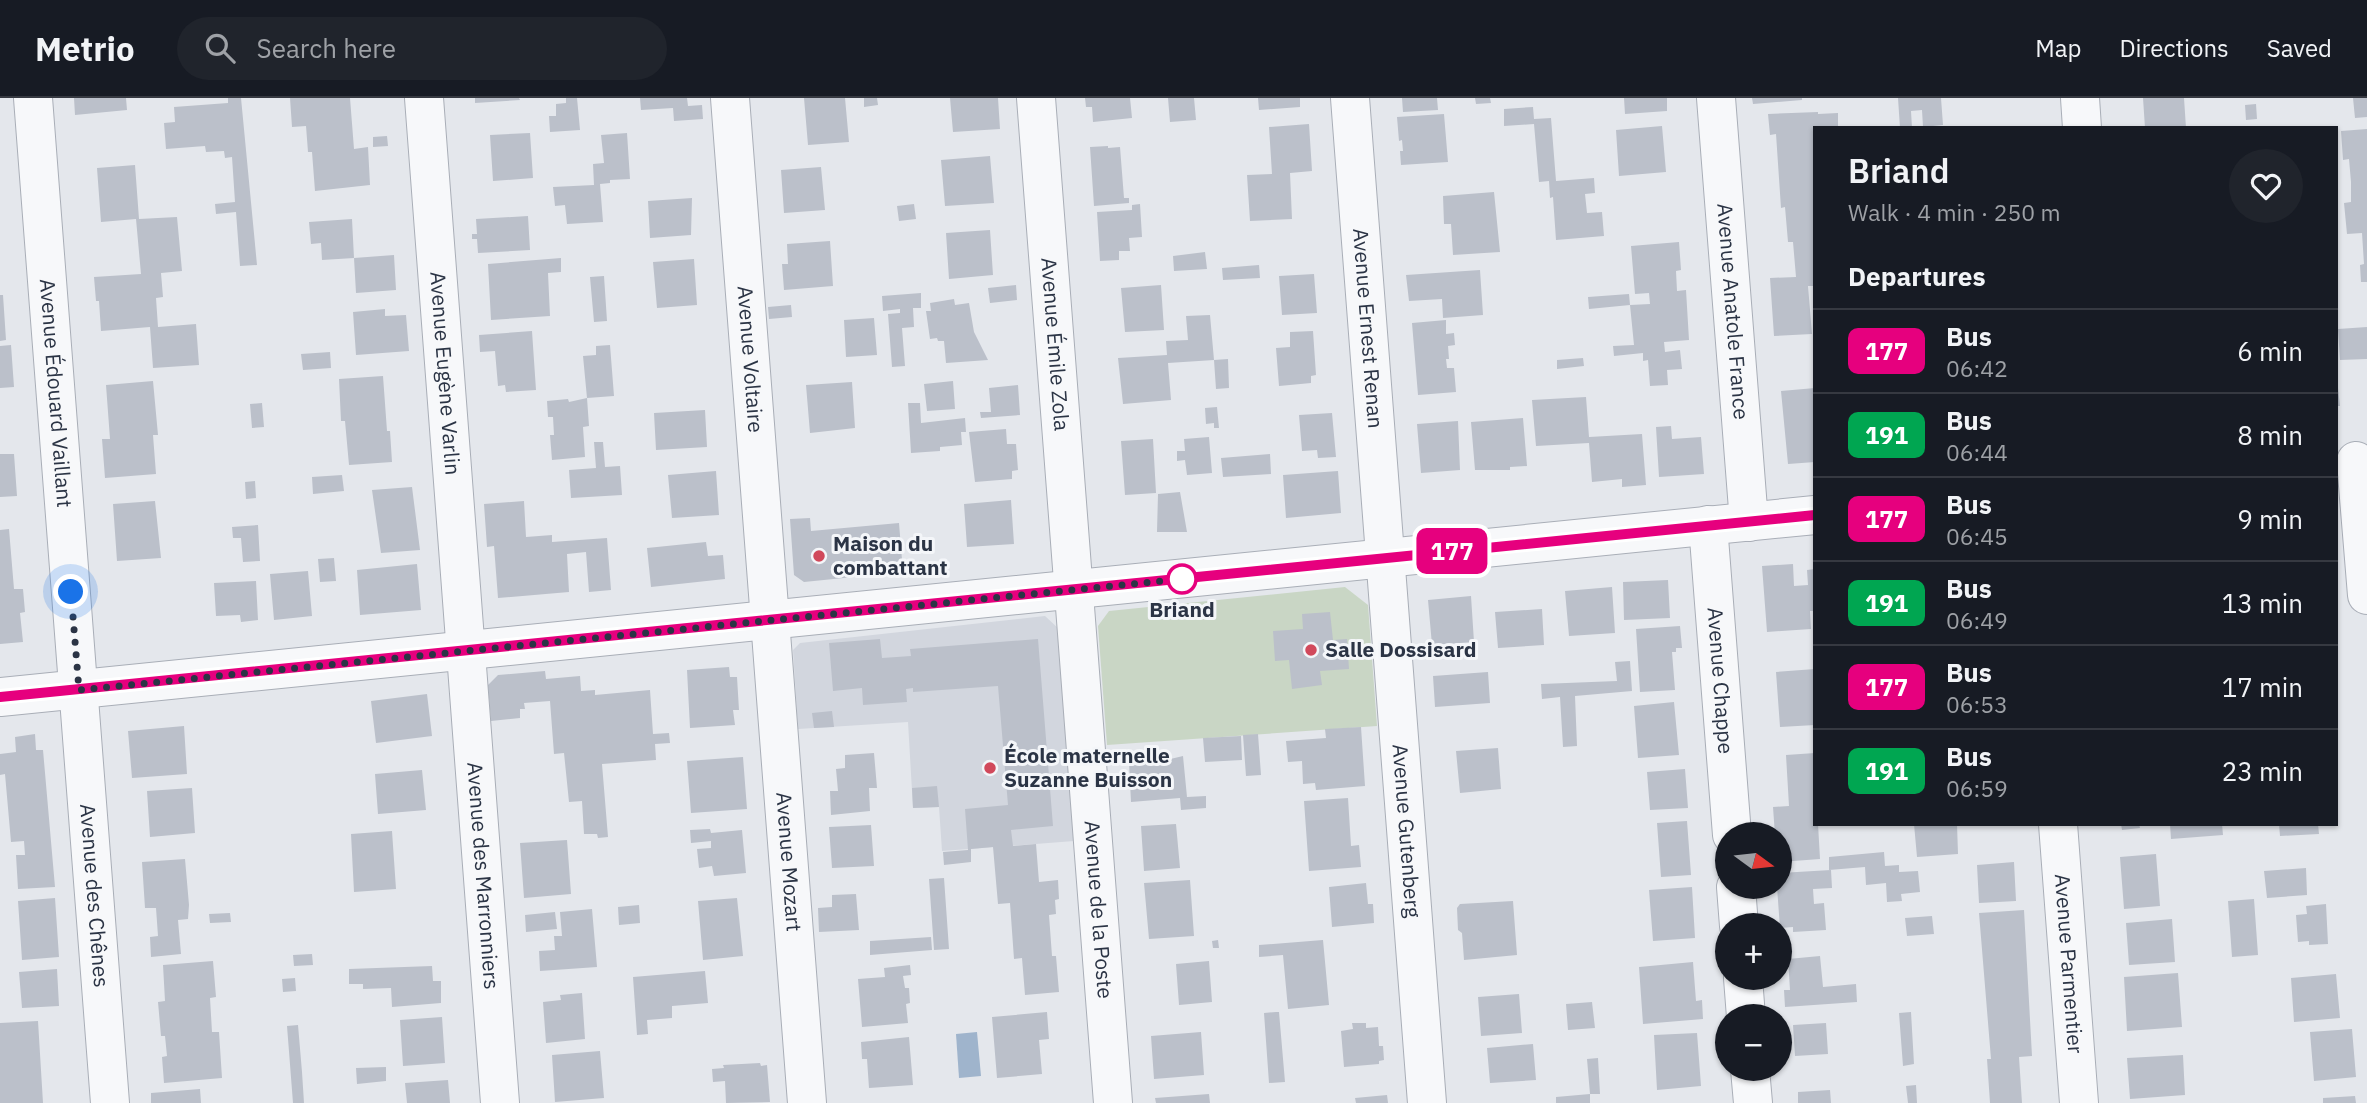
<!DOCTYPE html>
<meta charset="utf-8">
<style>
body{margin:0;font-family:"IBM Plex Sans",sans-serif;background:#20242c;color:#f1f3f6;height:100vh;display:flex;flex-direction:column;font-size:26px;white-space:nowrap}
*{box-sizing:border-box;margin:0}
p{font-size:23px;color:#9ea1a6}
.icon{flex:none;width:38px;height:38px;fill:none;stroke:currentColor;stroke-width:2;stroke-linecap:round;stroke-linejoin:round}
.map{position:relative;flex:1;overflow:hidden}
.panel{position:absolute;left:1813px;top:28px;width:525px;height:700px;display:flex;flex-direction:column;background:#171b24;border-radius:0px;box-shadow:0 2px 5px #0004}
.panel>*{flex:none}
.badge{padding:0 14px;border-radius:10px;font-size:24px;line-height:46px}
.needle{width:46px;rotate:105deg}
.fabs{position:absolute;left:1715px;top:724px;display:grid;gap:14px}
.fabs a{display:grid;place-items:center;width:77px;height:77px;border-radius:50%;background:#171b24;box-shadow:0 2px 5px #0004;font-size:35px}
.you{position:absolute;width:35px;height:35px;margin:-18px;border:5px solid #fff;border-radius:50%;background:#1a73e8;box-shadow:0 0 0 10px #1a73e833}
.map>.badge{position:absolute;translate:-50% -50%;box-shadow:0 0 0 4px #fff}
h2{padding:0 35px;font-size:26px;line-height:63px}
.round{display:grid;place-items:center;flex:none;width:74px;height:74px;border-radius:37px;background:#20242c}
.head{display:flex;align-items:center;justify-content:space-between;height:119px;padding:0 35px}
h1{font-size:33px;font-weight:600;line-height:52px}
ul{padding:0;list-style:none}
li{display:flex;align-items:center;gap:21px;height:84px;padding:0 35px;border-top:2px solid #363941}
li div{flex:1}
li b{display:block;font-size:26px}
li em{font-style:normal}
li .badge{min-width:77px;font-weight:700;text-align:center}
header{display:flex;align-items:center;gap:42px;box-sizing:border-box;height:98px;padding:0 35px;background:#171b24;border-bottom:2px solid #363941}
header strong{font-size:33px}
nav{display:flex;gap:38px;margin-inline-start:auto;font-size:24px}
.search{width:490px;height:63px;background:#20242c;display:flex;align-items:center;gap:18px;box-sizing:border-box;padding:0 24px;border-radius:38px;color:#9ea1a6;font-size:26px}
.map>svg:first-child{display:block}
.built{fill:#d2d6de}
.green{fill:#c9d6c5}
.water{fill:#9fb4cc}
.building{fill:#bbc0ca}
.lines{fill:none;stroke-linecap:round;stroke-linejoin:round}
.minor-casing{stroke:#a9aeb7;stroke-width:40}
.minor{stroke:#f7f8fa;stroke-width:38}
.line-casing{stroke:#fff;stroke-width:16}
.line{stroke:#e6007e;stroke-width:10}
.walk{stroke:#2b3445;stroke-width:7;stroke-dasharray:0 12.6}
.poi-dot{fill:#d1495b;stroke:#f4f6f9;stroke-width:2.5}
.stop-dot{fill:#fff;stroke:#e6007e;stroke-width:3.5}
.labels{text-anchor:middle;stroke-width:6;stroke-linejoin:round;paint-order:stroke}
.street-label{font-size:21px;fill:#2b3445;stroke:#f4f6f9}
.poi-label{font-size:21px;font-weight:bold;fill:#2b3445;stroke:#f4f6f9;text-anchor:start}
.stop-label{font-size:21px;font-weight:bold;fill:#2b3445;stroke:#f4f6f9}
</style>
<header>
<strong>Metrio</strong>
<div class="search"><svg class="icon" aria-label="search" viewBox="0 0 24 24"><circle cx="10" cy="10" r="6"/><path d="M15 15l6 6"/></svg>Search here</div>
<nav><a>Map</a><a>Directions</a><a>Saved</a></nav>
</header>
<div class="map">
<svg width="2367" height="1005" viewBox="0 0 2367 1005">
<rect width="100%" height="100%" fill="#e4e7ec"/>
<path class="built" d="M1045 518 1059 531 1074 743 942 753 939 709 913 710 908 624 798 631 793 552 800 545Z"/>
<path class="green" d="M1345 489 1368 507 1377 628 1107 647 1098 528 1109 513Z"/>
<path class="water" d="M977 934 981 978 959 980 956 936Z"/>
<path class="building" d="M74 0H126L127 12 75 17Z
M228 0H241L257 167 240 168 236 114 216 116 215 106 235 104 232 59 225 60 224 53 206 54 205 48 166 51 164 25 175 24 174 9 228 5Z
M290 0H350L354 51 368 49 370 87 315 93 312 54H308L306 28 292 29Z
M475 0H519L520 2 475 5Z
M566 0H577L580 32 550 34 549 18H556V6L566 5Z
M640 0H687L688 8 702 7 703 21 674 23 673 10 641 12Z
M804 0H845L849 44 808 47Z
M864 0H877L878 7 864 9Z
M950 0H998L1000 31 953 34Z
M1085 0H1130L1132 20 1093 24 1092 9H1086Z
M1168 0H1194L1196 22 1170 24Z
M1258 0H1300V9L1259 12Z
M1402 0H1437L1438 12 1403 14Z
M1475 0H1490L1491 5 1476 6Z
M1624 0H1667V13L1625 16Z
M1752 0H1802V2L1753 6Z
M1898 0H1941L1943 27 1923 29 1922 12 1911 13 1912 30H1900Z
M2143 0H2184L2186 30H2145Z
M2353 0H2367V19L2355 20Z
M2256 6 2257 21 2246 22 2245 7Z
M1533 9 1534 21 1551 20 1556 83 1594 80 1595 95 1585 96 1587 115 1602 114 1604 138 1556 142 1553 99 1550 100 1549 83 1539 84 1534 26 1504 28V11Z
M1818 14V16L1838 15V30H1815V188H1808L1812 236 1774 238 1770 180 1796 179 1793 144H1788L1785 109 1781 110 1776 36 1770 37 1768 16Z
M1444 16 1448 64 1401 67 1400 53H1403L1402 42 1399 43 1397 19Z
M1309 26 1312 73 1290 75 1292 121 1250 123 1247 77 1272 76 1269 29Z
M1662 28 1666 74 1619 78 1616 32Z
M2367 31V184H2361L2360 167 2364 166 2362 135 2347 136 2344 105 2351 104V84L2349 61 2343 62 2341 33Z
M530 35 533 80 493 83 490 37Z
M627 35 630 81 610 82V85L600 86 603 124 567 126 565 107 555 108 553 89 594 87 593 66 604 65 601 37Z
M387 38 388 48 373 49V39Z
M1108 48V50L1120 49 1124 100H1129V105L1094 108 1090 49Z
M990 58 994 105 945 108 941 62Z
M135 67 139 121 177 119 182 173 161 175 163 199 156 200 158 229 196 226 199 267 153 270 150 229 101 233 99 203H96L94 179 141 176 136 121 101 124 97 70Z
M821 69 825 112 784 115 781 72Z
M1494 94 1500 154 1453 157 1451 126H1444L1443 98Z
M692 100 691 137 650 140 648 103Z
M914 106 916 121 899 123 897 108Z
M1140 106 1142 139 1129 140 1130 153H1119V162L1100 163 1097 114 1132 112V107Z
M528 118 530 152 478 155 477 141H472V136H477L476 121Z
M352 121 354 160 394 157 396 192 356 195 354 160 322 162 321 145 311 146 309 124Z
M990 132 993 177 949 181 946 135Z
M830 143 833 188 784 192 782 166H788L787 146Z
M1679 144 1681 172 1676 173 1677 193 1686 192 1689 242 1664 244 1665 254 1680 252 1682 271 1667 272 1668 287 1650 288 1648 262 1643 263V255L1614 258 1613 248 1634 247 1630 207 1650 206 1649 195 1635 196 1631 148Z
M1205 154 1207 171 1174 173 1173 158Z
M561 160V174L548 175 550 218 491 222 488 166Z
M694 161 697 207 657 210 653 164Z
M1259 167 1260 180 1223 182 1222 170Z
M1480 172 1483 217 1443 220 1442 201 1409 203 1406 177Z
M1314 176 1317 215 1282 217 1279 178Z
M604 178 607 223 594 224 590 179Z
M1016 187 1017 202 990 205 988 190Z
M1161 187 1164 232 1125 234 1121 190Z
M921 195V210H913L914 229 902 230 905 268 892 269 888 216 900 215V211L883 213 882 198Z
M1629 196 1630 207 1589 211 1588 199Z
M0 197H3L6 242 0 243Z
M954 201 955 207 969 205 974 234 988 262 946 265 944 243H938L937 240 930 241 926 213H931L930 205Z
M791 207 792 219 769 221 768 209Z
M385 211V218L406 217 409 253 356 257 353 214Z
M1210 217 1214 262 1228 261 1229 290 1216 291 1214 262 1168 265 1171 302 1123 306 1118 260 1167 257 1166 243 1188 242 1186 218Z
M874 220 877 257 846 259 844 222Z
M1446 222V236L1454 235 1455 247 1448 248 1449 261H1446L1447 270H1454L1456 294 1418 297 1412 225Z
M2367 229V261L2340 262 2338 231Z
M532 233 536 292 506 294 505 287 498 288 495 253 480 254 479 237Z
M1313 233 1316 277 1311 278V285L1279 288 1276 250 1290 249V234Z
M11 247 14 289 0 290V248Z
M610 247 614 298 587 300 583 258 596 257V248Z
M330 254 331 270 303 272 301 256Z
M1583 260 1584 268 1557 271V262Z
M383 278 387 333H390L392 364 349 367 345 323H341L339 281Z
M153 283 158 337H153L156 376 105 380 102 341H110L106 287Z
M953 283 955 311 927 313 924 286Z
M852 284 855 330 810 335 806 287Z
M1018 287 1020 317 981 320 980 314H991L989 290Z
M1815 290V364L1788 366 1781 293Z
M2336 290H2338L2340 308H2336Z
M1586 299 1589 339 1642 336 1646 387 1622 389V381L1592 384 1589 345 1536 348 1532 302Z
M587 300 589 328 583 329 585 359 552 362 550 337H554L553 319H548L547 303 568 301 569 304Z
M262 305 264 329 252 330 250 306Z
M908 305H920L921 325 965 320 966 334H961L962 347 940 349V353L911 355Z
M1217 309 1219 330H1214V325L1206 326 1205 310Z
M705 312 707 349 656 352 654 315Z
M1332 315 1336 359 1318 360 1317 352 1302 353 1299 317Z
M1523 320 1527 368 1510 369V372H1475L1471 324Z
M1458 323 1460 372 1421 375 1417 326Z
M1671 328 1672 341 1701 339 1704 376 1659 379 1656 329Z
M1006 331 1007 346H1016L1018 372 1012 373V381L975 384 969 334Z
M1209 339 1212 375 1187 377 1185 362 1177 363V353H1185L1184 341Z
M1153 341 1156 395 1125 397 1121 343Z
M594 344H603L605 369 620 368 622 397 571 400 569 372 596 370Z
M0 356H14L17 398 0 399Z
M1270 356 1271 376 1223 379 1221 360Z
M716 373 719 417 672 420 668 377Z
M1338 373 1341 415 1286 420 1283 377Z
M342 377 344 393 313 396 312 379Z
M255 383 256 400 246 401 245 384Z
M412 389 420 452 381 455 372 392Z
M1180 394 1187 434H1157L1158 396Z
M1011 402 1014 446 967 449 964 406Z
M155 403 161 460 117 463 113 406Z
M524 403 526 439 552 437V444L607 440 611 492 589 494 586 454 567 456 569 494 498 500 494 448 487 449 484 406Z
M810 420 811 433 899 425 903 474 804 484 794 477 790 421Z
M258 427 260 463 243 464 241 440H233L232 429Z
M9 431 14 491H23L25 514 20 515 23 544 0 546V432Z
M706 444 708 458 723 457 725 481 651 489 647 450Z
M334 460 336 483 320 484 318 461Z
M417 466 421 512 360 517 357 472Z
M1793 466 1794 488 1808 487 1807 472 1815 471V513H1810L1811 531 1767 534 1762 468Z
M308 473 312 518 274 522 270 476Z
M1668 482 1670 520 1624 522 1623 484Z
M256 483 258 522 241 524 240 517 216 518 214 485Z
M1612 489 1615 535 1569 538 1565 493Z
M1471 498 1474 544 1432 547 1428 502Z
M1542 511 1544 547 1498 550 1495 514Z
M1330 514 1333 542 1347 541 1349 571 1320 573 1322 587 1292 591 1289 562 1275 563 1273 533 1303 531 1302 516Z
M1680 528 1682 550H1676V554H1672L1675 592 1640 594 1636 531Z
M880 541 882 560 911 558 910 551 1038 541 1053 728 1011 732 1013 748 1036 746 1039 784 1058 782 1059 801 1055 802 1056 816 1049 817 1052 858H1056L1059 894 1025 897 1022 860 1014 861 1010 805 998 806 993 749 971 751V764L944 767 943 754 968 752 965 711 1008 707 998 588 913 594V590L906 591 907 604 863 607 862 590 833 593 829 545Z
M1630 563 1632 593 1575 598 1577 648 1563 649 1560 599 1542 601 1541 586 1617 583 1615 564Z
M729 569 730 579H737L739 612H733L735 627 690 630 687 572Z
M1815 571V627L1780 629 1776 574Z
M545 573 546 581 580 578 581 593 595 592V597L650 592 653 636 669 635 670 645 655 646 656 662 602 666 608 739 598 740 597 736H584L582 703 569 704 564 655 554 656 550 603 524 605 525 611H520V620L491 623 488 587 498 577Z
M1488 574 1490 605 1435 609 1433 578Z
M427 596 432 638 376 645 371 603Z
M1674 604 1679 657 1638 660 1634 608Z
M832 613 834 629 814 630 812 615Z
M184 628 187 676 132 680 128 633Z
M1361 629 1365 688 1316 692 1315 685 1303 686 1302 663 1288 664 1286 643 1326 640 1325 631Z
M35 636 36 652H43L55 789 18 791 16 757H25L24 743 11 744 5 676 0 677V656L16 654 15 639Z
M1258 636 1261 677 1246 678 1243 637Z
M1241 638 1242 662 1205 664 1203 640Z
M1498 650 1501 691 1460 695 1456 653Z
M874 655 877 690H869L870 713 831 717 830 693H838L836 671 845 670V657Z
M1815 655V726H1818L1820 761 1780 764V737H1775L1773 709 1789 708 1786 657Z
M1183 658 1187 699 1206 698V710L1181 712 1180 700 1131 704 1129 665 1162 663Z
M743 659 747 711 691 715 687 663Z
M1685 671 1688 710 1650 712 1647 674Z
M422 672 426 712 378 716 375 676Z
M937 688 939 709 913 710 912 690Z
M192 690 195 735 150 739 147 693Z
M1348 700 1351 748 1359 747 1361 769 1309 773 1304 703Z
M1687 723 1691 777 1661 779 1657 725Z
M1176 726 1180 770 1144 773 1141 728Z
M1914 726H1957L1958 756 1917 759Z
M2121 726H2139L2140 730 2122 732Z
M2170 726H2222L2223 737 2171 741Z
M2279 726H2318L2319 736 2280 738Z
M871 727 874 768 832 770 829 729Z
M710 731 711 735 742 732 746 775 714 778 712 768 699 770 697 751 711 750V743L691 745 690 732Z
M392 733 396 791 354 794 351 736Z
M567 742 571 796 524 800 520 745Z
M1884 754 1885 768 1899 767V774L1918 773 1920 794 1901 796 1902 803 1887 804 1886 785 1866 787 1865 769 1829 772V759Z
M2156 756 2160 808 2124 811 2120 759Z
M185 761 189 807 188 821 178 822 181 856 151 859 150 839 158 838 156 810H145L142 764Z
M2014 764 2016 803 1979 805 1977 767Z
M2306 770 2307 797 2267 800 2264 773Z
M1831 772 1832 790 1813 791 1814 806 1824 805 1826 832 1793 834V829L1780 830 1777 789H1780V775Z
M944 780 949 851 934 852 929 781Z
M1190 782 1194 838 1149 841 1144 785Z
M1366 785 1368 806H1373L1374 825 1332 829 1329 789Z
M1692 789 1695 840 1653 843 1649 792Z
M856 796 859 832 819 834 818 810 832 809V797Z
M55 800 59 859 22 862 18 803Z
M737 800 743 858 703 862 698 803Z
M2254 801 2258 857 2232 859 2228 803Z
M1513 803 1517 857 1464 862 1462 835 1458 832 1457 810 1460 806Z
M2326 806 2328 846 2309 847V843L2298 844 2296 817 2307 816 2306 808Z
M639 807 640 825 619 827 618 809Z
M592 811 597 869 540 873 539 853 555 852 554 838H562L560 814Z
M2024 812 2032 958 2019 959 2022 1005H1990L1987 961H1991L1979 815Z
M555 814 557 831 526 834 525 817Z
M230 815 231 824 210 825 209 816Z
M1932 818 1934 836 1907 838 1905 820Z
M2172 821 2175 864 2129 867 2126 825Z
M931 839 932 852 870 857V843Z
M1218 842 1219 850H1213L1212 843Z
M1323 842 1329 907 1288 911 1283 857 1259 859V847Z
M312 856 313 867 294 868 293 857Z
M1820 858 1823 889 1856 886 1857 904 1785 909 1784 892H1790L1788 861Z
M213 863 216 899 210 900 212 934H219L222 980 164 985 162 959 167 958 165 938H161L158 904 165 903 163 867Z
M1209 863 1212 904 1179 907 1176 866Z
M1693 864 1696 903 1702 902 1703 921 1643 926 1639 869Z
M910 867 911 877 903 878 905 890H909L910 905 906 906 908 925 862 929 858 881 885 879 884 870Z
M432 868 433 883H441V905L392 909 391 890 363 891V886H349V871Z
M57 871 59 908 22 910 19 874Z
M705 873 708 905 672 908V920L647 922 648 936 637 937 633 879Z
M2178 875 2182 929 2127 933 2124 879Z
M2336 876 2340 920 2294 924 2291 880Z
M295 880 296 893 283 894 282 881Z
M582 895 585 941 546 945 543 904 561 902 560 897Z
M1519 896 1522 935 1481 938 1478 899Z
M1592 904 1595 930 1568 932 1566 906Z
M1047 914 1049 941 1039 942 1042 976 997 980 992 919Z
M1276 914H1279L1285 984 1269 985 1264 915Z
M1911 914 1914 966 1903 968 1899 915Z
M442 919 445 965 403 968 400 922Z
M38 923 43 1005H0V925Z
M1352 925H1366V930L1378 929 1379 948H1383L1384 962 1379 963V966L1344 969 1341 933 1353 931Z
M1826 925 1828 956 1795 958 1793 927Z
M298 927 302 974 304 1005H293L287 928Z
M2352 931 2356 979 2314 983 2310 934Z
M1201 934 1204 977 1154 981 1151 938Z
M1697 935 1701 988 1657 992 1654 937Z
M909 939 913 987 869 990 867 961H862L861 944Z
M1533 946 1536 982 1490 985 1487 950Z
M600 953 604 1000 555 1004 552 957Z
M2183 957 2185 997 2130 1001 2127 960Z
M1598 960 1600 996H1590L1587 961Z
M760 965 761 968 767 967 770 1004 726 1005 725 983 713 984 712 971 724 970 723 967Z
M386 969V983L357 986 356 970Z
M448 982 450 1005H407L405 985Z
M1916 987 1917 1005H1908L1906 988Z
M200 991 201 1005H151V995Z
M1830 992 1831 1005H1798V994Z
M1209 996 1210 1005H1156L1155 1000Z
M1590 996V1005H1556V999Z
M1387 997 1388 1005H1356L1355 1000Z
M2355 998 2356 1005H2323V1000Z"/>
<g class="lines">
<defs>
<g id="minor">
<path id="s1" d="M33 0 110 1005"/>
<path id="s2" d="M424 0 500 1005"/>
<path id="s3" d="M730 0 807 1005"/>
<path id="s4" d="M1036 0 1113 1005"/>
<path id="s5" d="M1350 0 1427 1005"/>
<path id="s6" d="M1716 0 1749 424"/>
<path d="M2080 0 2082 30"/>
<path d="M2356 363 2367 497"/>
<path id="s7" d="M1708 427 1732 737"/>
<path d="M0 599 1815 417"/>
<path id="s8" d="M2058 726 2079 1005"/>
<path d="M1736 789 1739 828"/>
<path d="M1743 880 1746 919"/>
<path d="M1750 971 1753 1005"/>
</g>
</defs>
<use href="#minor" class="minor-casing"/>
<use href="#minor" class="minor"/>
</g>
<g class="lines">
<defs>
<path id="line" d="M0 599 1815 417"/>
</defs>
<use href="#line" class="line-casing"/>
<use href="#line" class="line"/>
<path class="walk" d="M71 494 79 592 1191 480 1182 481"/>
</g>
<g class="poi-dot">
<circle cx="819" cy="458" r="7"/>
<circle cx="1311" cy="552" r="7"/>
<circle cx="990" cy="670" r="7"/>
</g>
<circle class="stop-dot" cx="1182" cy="481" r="14"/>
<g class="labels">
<g class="street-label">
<text dy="7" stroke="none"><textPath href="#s6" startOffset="214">Avenue Anatole France</textPath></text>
<text dy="7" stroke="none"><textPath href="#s5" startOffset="231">Avenue Ernest Renan</textPath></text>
<text dy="7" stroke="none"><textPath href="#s4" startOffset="247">Avenue Émile Zola</textPath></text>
<text dy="7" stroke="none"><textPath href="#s3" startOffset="262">Avenue Voltaire</textPath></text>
<text dy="7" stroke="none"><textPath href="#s2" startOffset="276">Avenue Eugène Varlin</textPath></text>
<text dy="7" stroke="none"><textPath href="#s1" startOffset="296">Avenue Édouard Vaillant</textPath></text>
<text dy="7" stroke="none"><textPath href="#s7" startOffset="156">Avenue Chappe</textPath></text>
<text dy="7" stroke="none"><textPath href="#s5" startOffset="735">Avenue Gutenberg</textPath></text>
<text dy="7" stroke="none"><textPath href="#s3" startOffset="766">Avenue Mozart</textPath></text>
<text dy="7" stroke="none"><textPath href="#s2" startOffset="780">Avenue des Marronniers</textPath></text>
<text dy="7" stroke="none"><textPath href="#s1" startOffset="800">Avenue des Chênes</textPath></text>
<text dy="7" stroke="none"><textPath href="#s4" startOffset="814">Avenue de la Poste</textPath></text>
<text dy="7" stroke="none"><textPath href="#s8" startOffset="140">Avenue Parmentier</textPath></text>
</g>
<g class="poi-label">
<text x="833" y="453">Maison du<tspan x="833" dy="24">combattant</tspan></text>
<text x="1325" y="559">Salle Dossisard</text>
<text x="1004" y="665">École maternelle<tspan x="1004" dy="24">Suzanne Buisson</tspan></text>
</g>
<g class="stop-label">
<text x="1182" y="519">Briand</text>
</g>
</g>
</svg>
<div class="fabs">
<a><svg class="needle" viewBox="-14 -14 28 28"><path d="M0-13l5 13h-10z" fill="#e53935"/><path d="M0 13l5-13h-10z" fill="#9ea1a6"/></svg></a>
<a>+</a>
<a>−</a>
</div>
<div class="you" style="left:71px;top:494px"></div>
<b class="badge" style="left:1452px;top:453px;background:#e6007e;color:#fff">177</b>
<section class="panel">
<div class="head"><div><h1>Briand</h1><p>Walk · 4 min · 250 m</p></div><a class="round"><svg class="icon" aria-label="heart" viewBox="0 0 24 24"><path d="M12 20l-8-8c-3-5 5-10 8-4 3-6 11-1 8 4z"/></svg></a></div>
<h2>Departures</h2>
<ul>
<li><span class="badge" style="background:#e6007e;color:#fff">177</span><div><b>Bus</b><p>06:42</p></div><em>6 min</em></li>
<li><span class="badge" style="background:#00a651;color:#fff">191</span><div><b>Bus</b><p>06:44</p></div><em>8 min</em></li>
<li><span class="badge" style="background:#e6007e;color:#fff">177</span><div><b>Bus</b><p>06:45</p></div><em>9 min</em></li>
<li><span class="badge" style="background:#00a651;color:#fff">191</span><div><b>Bus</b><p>06:49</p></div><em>13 min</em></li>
<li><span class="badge" style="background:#e6007e;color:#fff">177</span><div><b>Bus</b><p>06:53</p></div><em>17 min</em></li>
<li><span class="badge" style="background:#00a651;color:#fff">191</span><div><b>Bus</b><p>06:59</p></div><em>23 min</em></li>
</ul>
</section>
</div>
